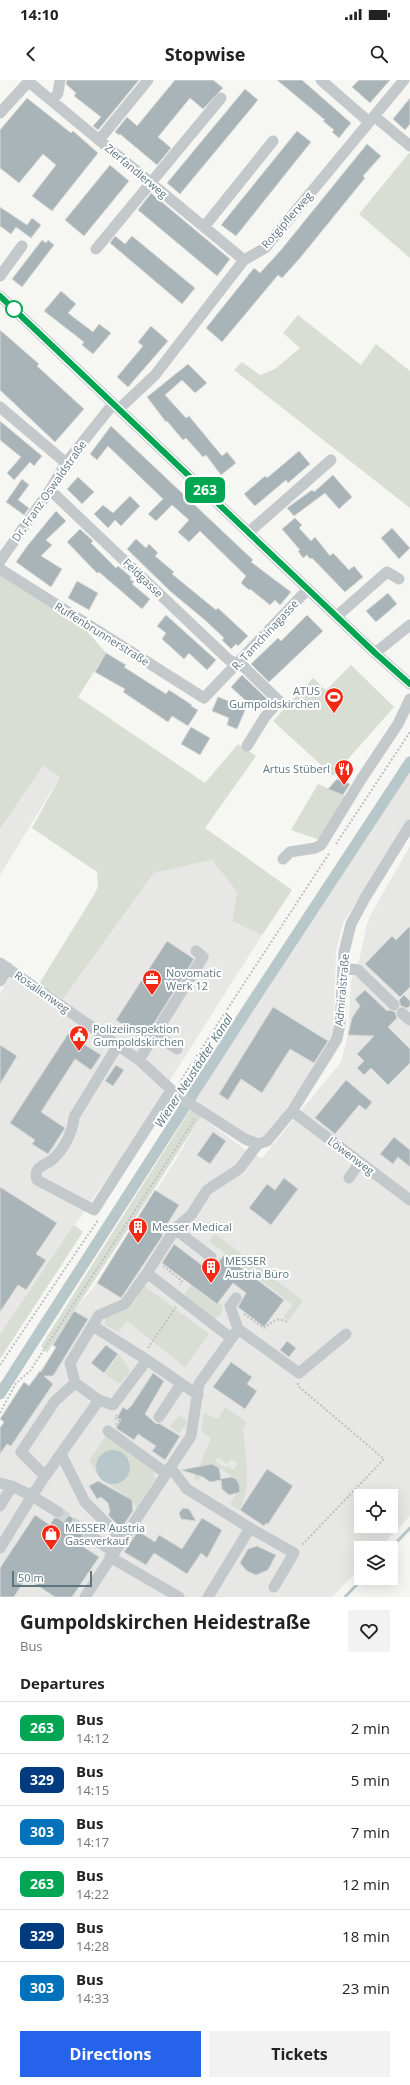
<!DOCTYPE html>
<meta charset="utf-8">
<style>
body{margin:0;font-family:"Open Sans",sans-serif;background:#f2f2f2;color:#222;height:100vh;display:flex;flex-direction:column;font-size:15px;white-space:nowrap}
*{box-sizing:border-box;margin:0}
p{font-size:13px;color:#767676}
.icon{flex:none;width:22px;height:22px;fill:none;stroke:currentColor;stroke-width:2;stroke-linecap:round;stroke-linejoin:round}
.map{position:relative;height:1517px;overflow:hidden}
.sheet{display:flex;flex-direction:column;background:#fff;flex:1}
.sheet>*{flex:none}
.badge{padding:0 8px;border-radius:6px;font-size:14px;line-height:26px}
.fabs{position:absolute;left:354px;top:1409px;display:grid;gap:8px}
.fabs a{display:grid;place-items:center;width:44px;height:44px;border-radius:0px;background:#fff;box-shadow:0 4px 16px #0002;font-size:20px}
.scale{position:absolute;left:12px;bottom:10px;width:80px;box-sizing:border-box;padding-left:4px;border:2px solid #5e7680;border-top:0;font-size:11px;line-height:14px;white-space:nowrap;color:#5e7680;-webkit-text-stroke:3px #fff;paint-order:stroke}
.map>.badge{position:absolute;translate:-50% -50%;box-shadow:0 0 0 2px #fff}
h2{padding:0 20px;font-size:15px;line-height:36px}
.round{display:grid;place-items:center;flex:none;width:42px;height:42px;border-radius:0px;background:#f2f2f2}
.headline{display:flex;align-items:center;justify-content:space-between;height:68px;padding:0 20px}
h1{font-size:19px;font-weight:700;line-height:30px}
.action{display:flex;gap:8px;margin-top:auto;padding:8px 20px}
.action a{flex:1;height:46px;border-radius:0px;background:#2563eb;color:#fff;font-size:16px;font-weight:700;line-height:46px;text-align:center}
.action a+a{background:#f2f2f2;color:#222}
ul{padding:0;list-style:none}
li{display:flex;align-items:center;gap:12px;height:52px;padding:0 20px;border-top:1px solid #e0e0e0}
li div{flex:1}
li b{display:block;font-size:15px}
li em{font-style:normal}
li .badge{min-width:44px;font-weight:700;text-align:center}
.status{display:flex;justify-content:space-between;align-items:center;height:28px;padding:0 20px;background:#fff;direction:ltr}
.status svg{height:11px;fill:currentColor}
header{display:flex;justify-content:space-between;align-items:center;height:52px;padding:0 20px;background:#fff;font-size:18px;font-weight:700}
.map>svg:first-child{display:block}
.built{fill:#e7e7e5;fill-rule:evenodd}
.green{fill:#d8ded3;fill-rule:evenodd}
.water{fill:#b8c8ca}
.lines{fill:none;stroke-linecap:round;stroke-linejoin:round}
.stream{stroke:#b8c8ca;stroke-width:3}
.canal{stroke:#b8c8ca;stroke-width:11}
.building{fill:#a8b4b8;stroke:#d7d7d5}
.minor-tunnel{stroke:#d0d6d6;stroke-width:11;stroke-dasharray:11 5.5;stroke-linecap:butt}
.path{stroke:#bec1c3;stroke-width:2;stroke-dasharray:2 2;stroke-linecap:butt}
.minor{stroke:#c3c8cb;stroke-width:11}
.line-casing{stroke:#fff;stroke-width:9}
.line{stroke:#00a651;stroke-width:6}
.stop-dot{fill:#fff;stroke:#00a651;stroke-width:2}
.labels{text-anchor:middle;stroke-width:4;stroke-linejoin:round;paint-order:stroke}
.street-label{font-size:11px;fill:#5e7680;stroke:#fff}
.poi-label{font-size:11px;fill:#5e7680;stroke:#fff;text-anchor:start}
.water-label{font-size:12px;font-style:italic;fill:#59777c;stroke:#fff}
</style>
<div class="status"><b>14:10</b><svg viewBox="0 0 49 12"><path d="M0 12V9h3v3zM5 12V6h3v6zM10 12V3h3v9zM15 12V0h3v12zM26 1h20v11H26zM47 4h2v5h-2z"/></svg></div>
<header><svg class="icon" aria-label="back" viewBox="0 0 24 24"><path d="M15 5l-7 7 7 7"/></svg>Stopwise<svg class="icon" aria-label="search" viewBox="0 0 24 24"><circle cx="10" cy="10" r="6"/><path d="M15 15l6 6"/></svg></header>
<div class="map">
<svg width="410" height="1517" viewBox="0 0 410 1517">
<rect width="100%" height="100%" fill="#f6f6f2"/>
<path class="built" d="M410 683V739L343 843 336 872 333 957 284 1032 258 1064 196 1020Z
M43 686 60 697 0 795V749Z
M410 766V1436L379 1468H361V1487L332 1517H0V1348L4 1342 0 1339 24 1302 29 1305 49 1278 56 1268 53 1265 74 1231 97 1203 175 1081 201 1037 246 1070 262 1078 341 982 348 955 351 901 360 877 366 847 371 834ZM361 1416H391V1446H361Z
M212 780 237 812 232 841 262 855 119 1081 0 1254V913L10 896 39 904 63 919 154 793Z"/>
<path class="green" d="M409 73 410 74V178L359 134Z
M298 235 361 285 376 264 410 291V428L234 290 242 282 260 295 275 289 300 268 283 253Z
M0 494 85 549 106 573 78 617 205 703 238 664 256 676 205 748 292 810 262 855 232 841 237 812 212 780 154 793 63 919 39 904 94 815 98 807 97 792 32 748 60 697 43 686 0 749Z
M351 585 394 627 333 696 273 641 313 598 326 610Z
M318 704 347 717 320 760 291 750Z
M190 1030 201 1037 47 1273 41 1266Z
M74 1145 83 1152 0 1279V1254Z
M214 1153 303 1221 288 1241 283 1237 293 1225 209 1161Z
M143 1205 209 1254 185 1287 127 1241 118 1252 105 1245V1238L129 1229 137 1219V1215Z
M192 1205 216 1224 218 1222 223 1226 221 1235 212 1239 185 1218V1213Z
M119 1274 130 1291 120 1304 105 1294Z
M225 1327 247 1342 243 1348C245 1375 253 1406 239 1430L230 1424C239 1409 245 1406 228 1394 223 1390 218 1386 212 1384L204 1388 198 1401 194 1398 211 1358 201 1352 204 1333 218 1339ZM218 1377 227 1384 231 1379 238 1384 233 1390 227 1386 225 1388 215 1381Z
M179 1335 186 1340 187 1344 179 1353 170 1347Z
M107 1354 154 1391 155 1399 136 1429 133 1421 107 1403C123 1407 135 1393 128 1377L96 1389 98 1395 89 1381Z"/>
<path class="water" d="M96 1387a17 17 0 1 1 34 0a17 17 0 1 1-34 0Z"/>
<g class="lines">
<path class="stream" d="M391 1468 410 1448
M345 1517 363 1498"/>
<path class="canal" d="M0 1314 249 927 410 682"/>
</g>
<path class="building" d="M67 0H139L98 50 93 46 101 37 74 16 76 13 66 4Z
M175 0H213L223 8 203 29 190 18 158 57 171 68 157 85 120 54 119 55 115 52 127 37 137 46Z
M277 0H302L351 43 339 58 332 52 334 50 323 41 325 40Z
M359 0H390L370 23 352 7Z
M245 9 258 20 180 114 167 103Z
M27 18 71 53 73 51 98 73 52 131 32 116 56 85 43 74 19 103 0 88V50Z
M410 18V44L405 50 393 39Z
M297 51 311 62 236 156 221 145Z
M367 64 381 76 363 96 365 98 300 178 282 198 278 195 222 262 206 248 254 188 260 193 281 170Z
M110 85 129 101 84 156 65 140Z
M151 113 230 179 217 196 138 130Z
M0 127 27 145 32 138 41 145 31 158 16 147 11 154 0 146Z
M115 156 125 164 132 156 195 208 182 224 110 163Z
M42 160 46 163 48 160 54 165 22 207 12 199Z
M61 211 76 224 68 233 93 252 99 244 111 253 93 274 82 265 84 262 44 231Z
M151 246 168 261 128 307 117 297 143 266 138 262Z
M0 250 39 284 37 286 84 329 55 362 0 310Z
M188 284 207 303 195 313 182 300 165 315 186 338 189 336 222 376 227 372 236 383 221 395 206 375 203 377 186 358 183 360 167 341 166 342 147 317Z
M0 341 42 376 34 386 30 382 14 400 7 393 21 377 0 360Z
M111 346 253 480 251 482 291 512 280 525 275 520 270 525 250 509 249 510 241 503 246 496 200 451 189 462 178 452 189 440 172 425 156 441 148 434 163 419 108 366 97 380 90 374Z
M299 371 310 384 288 403 286 400 255 426 244 414 265 396 267 398Z
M333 395 352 417 339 429 325 413 294 436 287 428 312 410 314 412Z
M78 397 94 412 82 424 67 409Z
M22 399 29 405 18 420 29 428 24 435 6 422Z
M130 416 140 426 121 446 115 440 108 448 94 434 103 425 113 433Z
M56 431 66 441 46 460 52 465 41 476 62 489 51 507 16 482 28 465Z
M295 438 302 445 299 448 311 461 315 457 330 476 333 473 349 490 354 486 363 497 345 512 312 478 310 479 307 475 303 478 298 471 300 470 282 449Z
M392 448 410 468 399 479 381 458Z
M80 449 93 461 91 463 116 488 118 486 131 497 130 499 134 502 132 504 150 519 142 529 99 492 97 493 67 462Z
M136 459 146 468 149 464 158 473 155 476 174 492 172 494 216 530 218 528 248 556 238 566 236 564 231 569 222 560 224 558 206 541 170 511 127 469Z
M77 501 98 513 89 530 68 518Z
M388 513 397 524 376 542 366 531Z
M166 535 216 580 207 590 189 573 184 579 162 559 166 553 157 546Z
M307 535 323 551 269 602 251 584 278 558 281 561Z
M106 573 126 585 124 587 166 614 169 610 192 625 191 626 198 630 188 646 172 636 168 642 123 612 125 609 95 592Z
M242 595 268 620 257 631 231 607Z
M218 617 246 628 237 649 227 645 229 638 212 631Z
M191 647 210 658 200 675 181 664Z
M337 699 350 704 343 715 328 709Z
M410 846V907L400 917 365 884 392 856 396 860Z
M167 861 194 879 145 958 140 955H131L124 949 126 946 116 940Z
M365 910 387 931 389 930 395 932 397 938 388 947 410 969V983L388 1005 371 988 364 995 357 988 364 981 357 974 374 956 348 955 352 938 360 926 355 919Z
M404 915 410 921V926L407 928 401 926 399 920Z
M273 927 328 961 314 983 290 969 262 1013 241 999 228 1020 219 1014Z
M68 954 101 975 91 990 75 979 41 1032 65 1048 48 1074 32 1064 35 1060 10 1043Z
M0 965 17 976 0 1004Z
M116 985 124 990 113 1006 105 1001Z
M346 1000 372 1022 366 1030 359 1025 335 1054 315 1038Z
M213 1052 226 1061 210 1084 197 1075Z
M394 1057 410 1070V1087L398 1077 393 1084 380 1074Z
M284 1098 298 1109 271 1145 249 1128 267 1104 275 1110Z
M0 1107 57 1143 36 1174 46 1180 26 1210 18 1205 0 1232Z
M155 1110 179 1125 161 1154 163 1155 121 1218 97 1203Z
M174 1164 211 1192 224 1175 284 1220 264 1247 238 1227 246 1213 233 1203 217 1224 162 1183Z
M74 1231 88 1239 53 1296H44L53 1304 11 1366 7 1364 0 1374V1348L4 1342 0 1339 24 1302 29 1306 40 1291 41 1292 56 1267 53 1265Z
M287 1261 296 1268 289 1277 280 1270Z
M106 1265 118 1274 104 1293 91 1283Z
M231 1282 252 1297 247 1304 257 1311 245 1329 213 1307Z
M153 1293 164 1301 145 1334 155 1343 160 1344 180 1356 165 1380 152 1371 156 1366 138 1354 134 1360 116 1348 121 1340 117 1338 123 1327 127 1330 132 1325Z
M212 1384 219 1388 221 1399 231 1397 236 1399 239 1404 240 1412 229 1415 222 1409 221 1400 210 1402 203 1397 181 1390Z
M267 1389 293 1406 268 1444 266 1443 264 1446 240 1430Z
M98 1401 132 1420 133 1431 124 1444 118 1445 108 1435 110 1432 108 1423 101 1417 97 1419 89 1406Z
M183 1428 189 1429 196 1441 181 1439 179 1433Z
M65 1433 88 1448 83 1454 86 1461 82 1466 99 1477 72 1517H55L26 1498 14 1517H0V1488L35 1435 50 1445 54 1438H61Z
M202 1438 222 1450 207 1478 201 1473 187 1494 154 1473 146 1485 124 1472 138 1451 155 1462 159 1455 182 1469Z
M257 1466 276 1475 268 1490 256 1495 247 1491 240 1483 248 1469Z"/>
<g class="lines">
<path class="minor-tunnel" d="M58 1432 90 1455"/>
<path class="path" d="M336 764 410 652
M179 1003 330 772
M163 1186 182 1201 180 1205
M244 1234 264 1248C273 1242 277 1236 287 1242
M148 1268 176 1227
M0 1285 98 1140
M298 1303V1306L384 1379 301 1466
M0 1333 16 1303 30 1291 195 1039
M116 1345 119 1341 115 1338 117 1335"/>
<path class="minor" d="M321 0 369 42
M29 2 244 180
M52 21 58 13 60 0
M0 33 30 0
M374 36 410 66
M99 60 148 0
M204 147 273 61
M96 169 221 18
M0 196 22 166
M0 216 375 573 410 604
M0 327 66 383
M119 329 155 295 244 180 265 168 404 0
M50 410 229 580 244 587 279 621 265 637 247 666
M249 452 331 380
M0 481 50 410 66 383 113 324
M0 489 204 618 308 509
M337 536 387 492 399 499
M375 573 410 545
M283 779 290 772 315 768 321 765 362 698 398 644 410 619
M0 883 139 980 177 1015 245 1059 258 1064 267 1061 292 1031 337 959 340 944 344 872 351 844 365 818 410 745
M343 888 358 890 394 925
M0 901 8 888
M402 933 410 940
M156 955 177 969
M118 965 74 1037C73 1052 64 1069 53 1079 49 1083 43 1084 39 1088 35 1092 36 1096 37 1100L94 1130 171 1010
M139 980 203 877 196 871
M292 1031 410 1120
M349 1098 360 1082
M175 1149 211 1177
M147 1193 125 1224 99 1235 70 1283 75 1303 55 1321 21 1372 45 1396 99 1320 113 1325 147 1280 198 1315
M236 1218 230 1226 238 1249
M93 1246 147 1280
M231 1258 147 1193 175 1149 191 1135 207 1110 239 1089 258 1064
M75 1303 99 1320
M159 1337 181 1304
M108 1351 166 1393
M61 1374 85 1422 122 1459
M170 1387 187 1409 250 1448
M45 1396 32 1416 58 1432
M0 1403 12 1406 32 1416 0 1468
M0 1426 12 1406
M90 1455 113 1472
M110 1477 179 1517
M85 1517 191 1356 199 1304 238 1249 299 1293 346 1254
M208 1517 250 1448 294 1473 274 1507"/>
</g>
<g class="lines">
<defs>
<path id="line" d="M0 216 375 573 410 604"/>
</defs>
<use href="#line" class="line-casing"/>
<use href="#line" class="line"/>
</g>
<defs>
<symbol id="stadium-pin" viewBox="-11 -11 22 30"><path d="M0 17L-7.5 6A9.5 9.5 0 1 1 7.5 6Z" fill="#f32915" stroke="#fff"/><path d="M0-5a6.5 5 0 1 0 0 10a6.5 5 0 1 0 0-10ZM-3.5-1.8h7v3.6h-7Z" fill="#fff"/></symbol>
<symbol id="restaurant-pin" viewBox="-11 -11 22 30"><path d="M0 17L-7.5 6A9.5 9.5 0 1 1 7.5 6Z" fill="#f32915" stroke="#fff"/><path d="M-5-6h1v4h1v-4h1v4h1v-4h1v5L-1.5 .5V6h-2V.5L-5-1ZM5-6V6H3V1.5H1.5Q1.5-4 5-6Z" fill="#fff"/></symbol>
<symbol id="office-pin" viewBox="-11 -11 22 30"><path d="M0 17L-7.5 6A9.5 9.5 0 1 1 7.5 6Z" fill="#f32915" stroke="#fff"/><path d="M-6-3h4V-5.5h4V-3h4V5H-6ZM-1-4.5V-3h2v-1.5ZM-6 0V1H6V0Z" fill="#fff"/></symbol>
<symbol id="civic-pin" viewBox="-11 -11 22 30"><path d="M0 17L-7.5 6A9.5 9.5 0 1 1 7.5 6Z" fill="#f32915" stroke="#fff"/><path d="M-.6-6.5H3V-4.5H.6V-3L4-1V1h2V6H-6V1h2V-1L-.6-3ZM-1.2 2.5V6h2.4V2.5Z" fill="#fff"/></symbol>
<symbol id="building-pin" viewBox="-11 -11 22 30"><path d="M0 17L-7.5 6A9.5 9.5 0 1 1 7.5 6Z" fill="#f32915" stroke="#fff"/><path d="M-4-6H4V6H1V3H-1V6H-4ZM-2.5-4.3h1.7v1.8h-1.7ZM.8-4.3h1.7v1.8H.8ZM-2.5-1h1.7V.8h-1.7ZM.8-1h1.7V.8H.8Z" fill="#fff"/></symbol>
<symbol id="shop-pin" viewBox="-11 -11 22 30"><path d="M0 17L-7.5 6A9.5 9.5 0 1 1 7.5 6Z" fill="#f32915" stroke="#fff"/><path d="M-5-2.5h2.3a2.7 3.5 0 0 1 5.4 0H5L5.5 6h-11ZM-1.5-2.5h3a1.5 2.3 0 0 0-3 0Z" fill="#fff"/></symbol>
</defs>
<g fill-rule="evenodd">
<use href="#stadium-pin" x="323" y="606" width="22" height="30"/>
<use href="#restaurant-pin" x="333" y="678" width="22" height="30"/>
<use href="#office-pin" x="141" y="888" width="22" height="30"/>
<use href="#civic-pin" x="68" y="944" width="22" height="30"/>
<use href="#building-pin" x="127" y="1136" width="22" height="30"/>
<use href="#building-pin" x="200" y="1176" width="22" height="30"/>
<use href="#shop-pin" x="40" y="1443" width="22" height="30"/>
</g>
<circle class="stop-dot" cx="14" cy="229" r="8"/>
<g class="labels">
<g class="street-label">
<text transform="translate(136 91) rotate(40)" y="4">Zierfandlerweg</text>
<text transform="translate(287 140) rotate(-49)" y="4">Rotgipflerweg</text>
<text transform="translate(49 411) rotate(-55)" y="4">Dr. Franz Oswaldstraße</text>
<text transform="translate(143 498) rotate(44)" y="4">Feldgasse</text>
<text transform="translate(102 554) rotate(32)" y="4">Ruffenbrunnerstraße</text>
<text transform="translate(265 555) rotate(-47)" y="4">R. Tamchinagasse</text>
<text transform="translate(342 910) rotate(-85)" y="4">Admiralstraße</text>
<text transform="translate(42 912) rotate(35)" y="4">Rosalienweg</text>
<text transform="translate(351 1076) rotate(37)" y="4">Löwenweg</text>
</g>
<g class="poi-label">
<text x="320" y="615" text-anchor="end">ATUS<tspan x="320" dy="13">Gumpoldskirchen</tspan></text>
<text x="330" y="693" text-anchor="end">Artus Stüberl</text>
<text x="166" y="897">Novomatic<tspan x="166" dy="13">Werk 12</tspan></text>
<text x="93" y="953">Polizeiinspektion<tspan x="93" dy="13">Gumpoldskirchen</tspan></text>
<text x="152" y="1151">Messer Medical</text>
<text x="225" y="1185">MESSER<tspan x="225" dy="13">Austria Büro</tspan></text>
<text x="65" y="1452">MESSER Austria<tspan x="65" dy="13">Gaseverkauf</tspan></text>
</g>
<g class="water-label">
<text transform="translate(194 991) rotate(-57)" y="4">Wiener Neustädter Kanal</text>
</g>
</g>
</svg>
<div class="fabs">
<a><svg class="icon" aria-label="locate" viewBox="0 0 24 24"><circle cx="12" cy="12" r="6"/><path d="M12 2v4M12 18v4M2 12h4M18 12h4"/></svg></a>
<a><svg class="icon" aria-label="layers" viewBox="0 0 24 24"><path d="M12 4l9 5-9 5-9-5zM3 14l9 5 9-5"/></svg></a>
</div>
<div class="scale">50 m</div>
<b class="badge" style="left:205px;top:410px;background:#00a651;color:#fff">263</b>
</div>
<section class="sheet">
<div class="headline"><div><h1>Gumpoldskirchen Heidestraße</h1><p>Bus</p></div><a class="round"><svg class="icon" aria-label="heart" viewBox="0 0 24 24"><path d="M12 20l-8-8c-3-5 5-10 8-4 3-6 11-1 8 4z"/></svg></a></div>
<h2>Departures</h2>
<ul>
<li><span class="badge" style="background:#00a651;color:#fff">263</span><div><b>Bus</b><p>14:12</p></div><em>2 min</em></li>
<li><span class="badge" style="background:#003b80;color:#fff">329</span><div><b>Bus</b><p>14:15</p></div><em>5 min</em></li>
<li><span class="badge" style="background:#0072bc;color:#fff">303</span><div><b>Bus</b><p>14:17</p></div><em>7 min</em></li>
<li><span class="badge" style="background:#00a651;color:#fff">263</span><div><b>Bus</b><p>14:22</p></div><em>12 min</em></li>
<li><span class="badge" style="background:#003b80;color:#fff">329</span><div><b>Bus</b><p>14:28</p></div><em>18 min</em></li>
<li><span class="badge" style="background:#0072bc;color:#fff">303</span><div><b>Bus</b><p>14:33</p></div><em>23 min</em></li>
</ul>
<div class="action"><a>Directions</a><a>Tickets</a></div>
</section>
